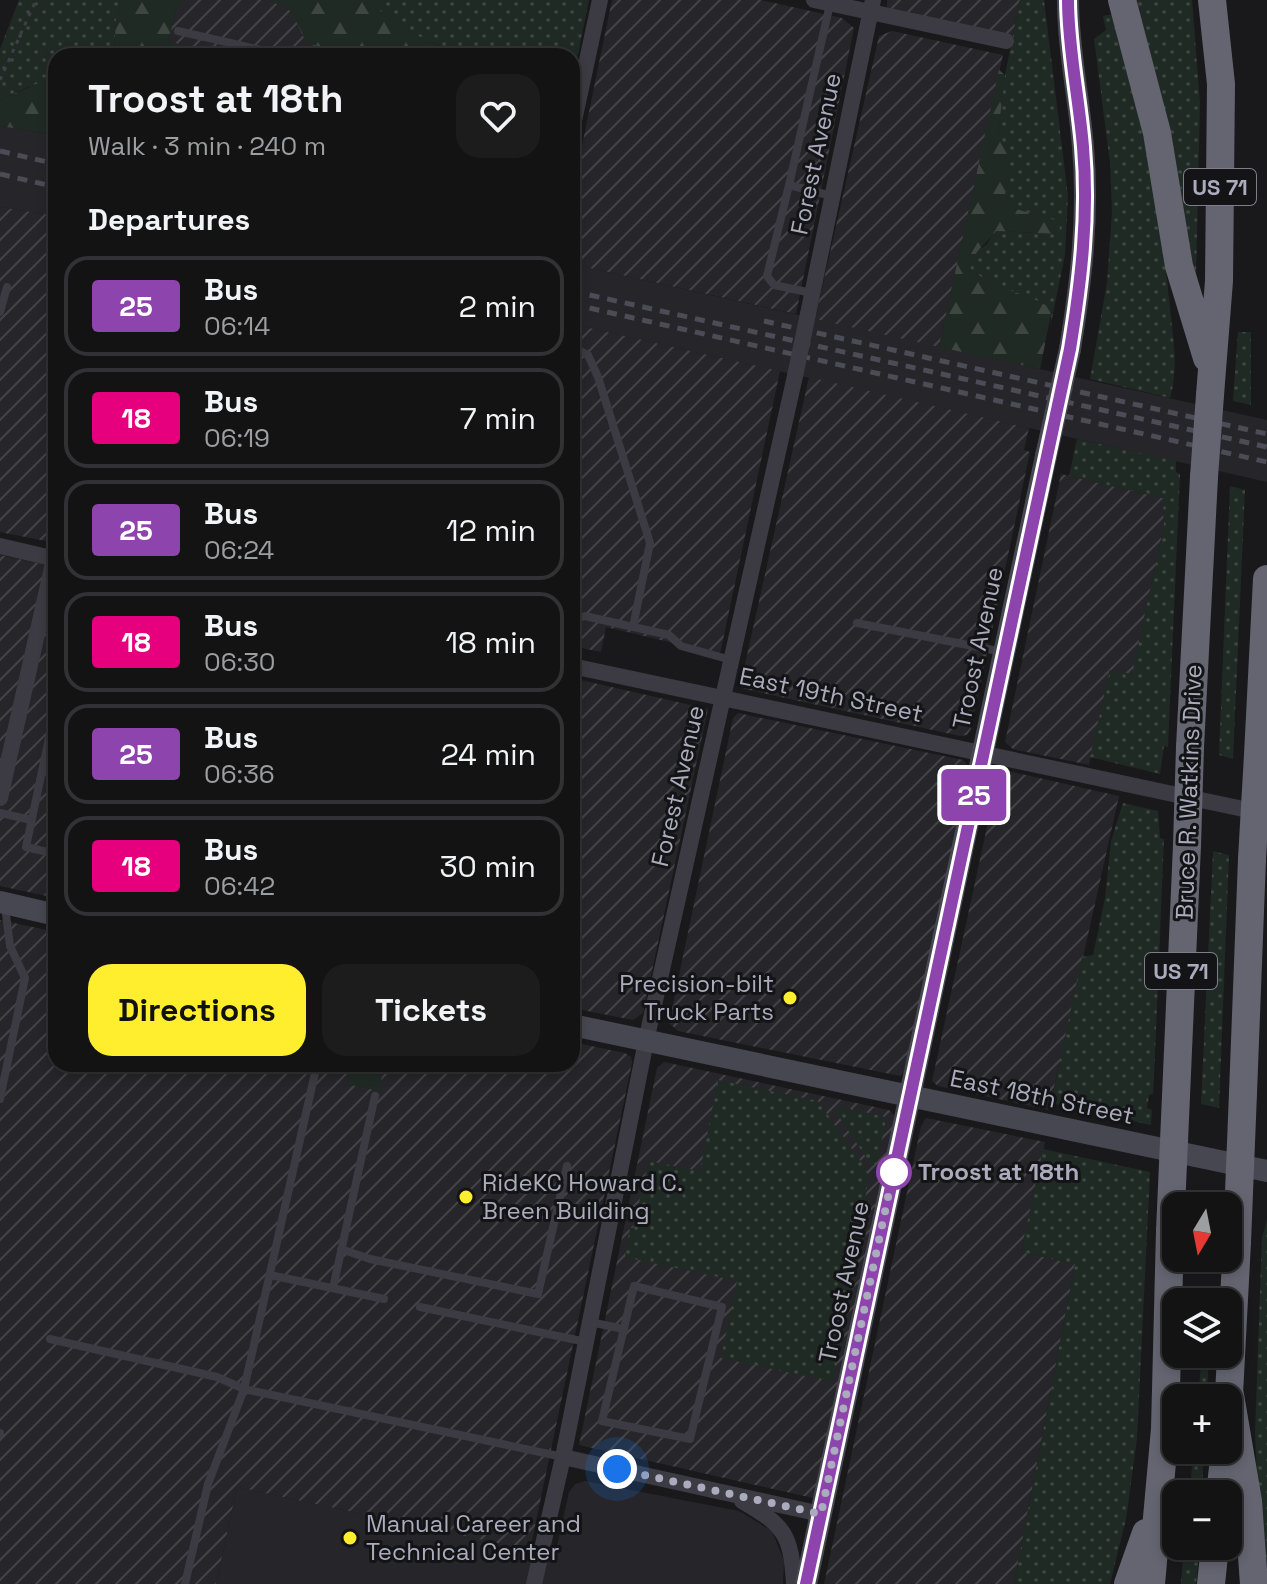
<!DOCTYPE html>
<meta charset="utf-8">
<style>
body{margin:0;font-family:"Space Grotesk",sans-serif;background:#1c1c1d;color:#f1f3f6;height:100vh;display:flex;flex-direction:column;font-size:30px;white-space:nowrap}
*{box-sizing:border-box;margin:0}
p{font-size:26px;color:#9d9ea0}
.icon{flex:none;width:44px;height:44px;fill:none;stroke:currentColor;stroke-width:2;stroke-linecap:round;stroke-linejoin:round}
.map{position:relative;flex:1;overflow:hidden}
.sheet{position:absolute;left:48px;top:48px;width:532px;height:1024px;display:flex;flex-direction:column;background:#131314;border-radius:24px;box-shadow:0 4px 12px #0003,0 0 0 2px #323234}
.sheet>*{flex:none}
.badge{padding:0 16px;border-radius:6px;font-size:28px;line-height:52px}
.needle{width:52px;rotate:190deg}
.tools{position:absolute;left:1162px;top:1192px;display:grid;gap:16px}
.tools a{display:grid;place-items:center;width:80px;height:80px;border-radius:16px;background:#131314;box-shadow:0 4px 12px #0003,0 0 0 2px #323234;font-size:40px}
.you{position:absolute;width:40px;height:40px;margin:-20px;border:6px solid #fff;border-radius:50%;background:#1a73e8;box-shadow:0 0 0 12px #1a73e833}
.map>.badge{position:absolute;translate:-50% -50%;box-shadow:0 0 0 4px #fff}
h2{padding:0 40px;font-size:30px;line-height:72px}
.round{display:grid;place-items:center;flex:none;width:84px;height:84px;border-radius:24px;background:#1c1c1d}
.headline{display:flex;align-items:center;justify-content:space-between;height:136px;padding:0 40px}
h1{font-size:38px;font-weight:800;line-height:60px}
.primary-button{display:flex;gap:16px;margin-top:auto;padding:16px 40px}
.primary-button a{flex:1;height:92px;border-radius:24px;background:#ffee2d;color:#111;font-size:32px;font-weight:800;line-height:92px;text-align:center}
.primary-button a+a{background:#1c1c1d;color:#f1f3f6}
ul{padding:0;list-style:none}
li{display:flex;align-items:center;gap:24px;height:100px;margin:0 16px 12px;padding:0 24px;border:4px solid #323234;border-radius:24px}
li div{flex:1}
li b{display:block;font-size:30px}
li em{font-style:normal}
li .badge{min-width:88px;font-weight:700;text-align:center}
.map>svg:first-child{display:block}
.built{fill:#262529}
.industrial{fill:url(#industrial-furrows)}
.grass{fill:url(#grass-dots)}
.forest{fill:url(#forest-firs)}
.park{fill:#202a24}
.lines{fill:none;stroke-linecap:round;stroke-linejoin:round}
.path{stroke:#3f3f48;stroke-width:3;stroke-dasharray:4 6;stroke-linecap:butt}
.lane{stroke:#3c3b43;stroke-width:8}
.street{stroke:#3c3b43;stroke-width:16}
.secondary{stroke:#474751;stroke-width:22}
.highway{stroke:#656572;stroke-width:28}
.rail{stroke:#4c4c56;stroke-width:5;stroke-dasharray:10 8;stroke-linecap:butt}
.street-bridge{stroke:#3c3b43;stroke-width:16}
.secondary-bridge{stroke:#474751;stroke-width:22}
.highway-bridge{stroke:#656572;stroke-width:28}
.line-casing{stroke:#fff;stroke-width:18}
.line{stroke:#8e44ad;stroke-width:12}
.walk{stroke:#aaabbc;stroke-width:8;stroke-dasharray:0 14.4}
.poi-dot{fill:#ffee2d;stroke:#141416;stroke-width:3}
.stop-dot{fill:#fff;stroke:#8e44ad;stroke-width:4}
.labels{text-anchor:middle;stroke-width:6;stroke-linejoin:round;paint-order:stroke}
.shield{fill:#141416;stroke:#7d7e8a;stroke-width:2}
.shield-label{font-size:22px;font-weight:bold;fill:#aaabbc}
.street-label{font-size:24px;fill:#aaabbc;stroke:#141416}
.poi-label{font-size:24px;fill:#aaabbc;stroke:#141416;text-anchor:start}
.stop-label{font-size:24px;font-weight:bold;fill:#aaabbc;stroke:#141416;text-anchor:start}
</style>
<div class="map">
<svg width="1267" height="1584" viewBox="0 0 1267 1584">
<defs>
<pattern id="industrial-furrows" width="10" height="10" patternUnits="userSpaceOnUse" patternTransform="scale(2)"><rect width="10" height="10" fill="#262529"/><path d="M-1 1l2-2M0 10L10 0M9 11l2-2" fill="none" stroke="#434246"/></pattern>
<pattern id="grass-dots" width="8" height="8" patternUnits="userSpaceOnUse" patternTransform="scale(2)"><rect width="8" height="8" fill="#202a24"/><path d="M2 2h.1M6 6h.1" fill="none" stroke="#3e4642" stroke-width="1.8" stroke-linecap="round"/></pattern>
<pattern id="forest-firs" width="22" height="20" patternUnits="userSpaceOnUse" patternTransform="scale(2)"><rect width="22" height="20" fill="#202a24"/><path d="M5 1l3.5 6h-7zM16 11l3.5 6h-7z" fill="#3e4642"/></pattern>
</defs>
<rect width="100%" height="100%" fill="#19191b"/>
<path class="built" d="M0 126 56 135V216L0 207Z
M572 264 1267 420V482L572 324Z
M585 1481 739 1511 772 1531 784 1561 783 1584H216L237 1487 555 1555 569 1492 575 1484Z"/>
<path class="industrial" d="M184 0H269L291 11 299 24 323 48 352 56H175L177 44 168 41 176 11Z
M612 0H761L842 18 854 28 796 314 572 264V194Z
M887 0H1020L1012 39 887 8Z
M892 31 1003 55 939 347 815 319 879 36Z
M0 207 56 216V543L0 532Z
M572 324 780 371 720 654 606 627 601 652 572 646Z
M809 377 1029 428 1024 450 1030 452 971 729 967 735 960 736 744 689 741 682Z
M1061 474 1163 498 1164 525 1132 675 1110 670 1089 765 1013 749 1005 742Z
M0 555 56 567V898L0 886Z
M572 678 708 709 643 1013 633 1020 572 1008Z
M738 713 963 760 968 765 970 770 904 1072 900 1076 678 1031 669 1023 733 718Z
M1008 771 1119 796 1049 1110 938 1086 932 1081 998 776 999 773Z
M0 920 56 932V1064H572V1042L625 1053 631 1057 632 1063 530 1550 237 1487 216 1584H0Z
M664 1062 889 1110 895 1116 816 1496 813 1498 579 1445 657 1068Z
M926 1118 1045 1142 1021 1252 1075 1264 1014 1584H824L921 1126Z"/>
<path class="grass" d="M19 0H121L116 19 114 56H56V78L28 87 0 100V49Z
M379 0H589L572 83V56H462L403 29 380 11Z
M1020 0H1044L1068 196 1065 255 1050 328 1052 309C1025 291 995 292 970 268L973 254 987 244 995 231 1057 234V221L1016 209 1009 204 1005 195 1010 173 998 135 1005 75Z
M1133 0H1192L1200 103 1196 278H1189Z
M1114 14C1139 111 1161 208 1170 308 1173 341 1179 366 1170 398L1090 379 1107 283 1112 212 1110 163 1094 39 1106 30 1103 16Z
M1238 332H1251V405L1233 401Z
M1077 439 1176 461V472L1180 474 1168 747 1164 746 1160 774 1090 757 1110 670 1132 674 1164 525 1163 498 1069 476Z
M1230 486 1245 490 1233 759 1219 755Z
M1123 803 1158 811 1160 838 1164 839 1154 1077 1153 1094 1149 1095 1147 1108 1152 1110 1151 1125 1051 1103 1082 957 1093 955 1105 898 1111 841Z
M1213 851 1229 855 1219 1108 1201 1104Z
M718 1080 818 1101 869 1173 865 1201 870 1202 833 1382 721 1358 737 1281 625 1257 630 1228H633L649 1161 700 1171Z
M840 1106 885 1117V1125L876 1165H871L836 1112Z
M1043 1149 1150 1172 1137 1439 1126 1519 1110 1584H1014L1075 1264 1021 1252Z
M1267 1220V1584L1259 1518 1255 1433 1262 1237Z
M1202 1354H1209L1207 1398H1198Z
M1193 1450H1204L1202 1494H1190Z
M1184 1546H1200L1196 1584H1181Z"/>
<path class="forest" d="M121 0H184L176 11 168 41 178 44 175 56H114L116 19Z
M269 0H379L380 11 403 29 462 56C409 56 356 62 306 42L291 11Z
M999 70 1005 75 998 135 1010 150V173L1005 195 1009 204 1016 209 1058 221 1060 229 1058 234 996 231C985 246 974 249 970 268 994 291 1026 291 1052 309L1040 369 939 347Z
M50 78H56V135L0 126V100Z"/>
<path class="park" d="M358 1064H377V1067L381 1068 380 1074 382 1075 379 1091 347 1084 349 1072H353L354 1065Z"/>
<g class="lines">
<path class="path" d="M0 80 36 0"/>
<path class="lane" d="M830 4 789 185 832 196
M178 31 288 56
M789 185 767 276 774 285 812 293
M0 312 7 287
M572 347 588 355 598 377 650 543 633 627
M857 623 1003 652
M572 632 578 618 585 616 669 635 681 646 731 660
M56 705 26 847 56 854
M0 813 31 820
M0 1099 25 978 10 946 5 906
M341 1249 370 1259 538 1294 567 1166
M270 1275 384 1299
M634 1286 722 1307 690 1439 602 1421Z
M333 1288 375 1096
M420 1307 586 1342
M590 1322 624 1329
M50 1339 217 1377 244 1389 563 1457
M0 1434V1433
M185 1584 208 1484 244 1389 317 1064"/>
<path class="street" d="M814 0 1006 41
M572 130 600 0
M808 314 873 0
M0 546 56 559
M572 666 1262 813
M0 798 54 559
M563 1457 821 1514
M742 1501C785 1526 791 1534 794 1584
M534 1584 563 1457 646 1041 795 376"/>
<path class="secondary" d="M1068 0C1068 49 1079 98 1083 147 1089 216 1081 282 1070 349
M0 902 56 915
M572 1025 1267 1171
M806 1584 1046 456"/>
<path class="highway" d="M1122 0 1157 133 1179 266 1207 358
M1210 395 1219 281 1221 84 1212 0
M1190 747 1204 477
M1258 755 1267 579
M1243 1093 1252 859
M1176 1096 1187 845
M1230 1395 1248 1501 1254 1584
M1228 1413 1237 1242
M1220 1494 1225 1450
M1128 1584 1146 1533
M1151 1584 1165 1429 1170 1231
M1211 1584 1215 1546"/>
<path class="rail" d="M0 151 56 164
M0 174 56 187
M572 291 1267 447
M572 304 1267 462
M764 321 1267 434"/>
<path class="street-bridge" d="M795 376 808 314"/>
<path class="secondary-bridge" d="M1046 456 1070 349"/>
<path class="highway-bridge" d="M1204 477 1210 395
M1187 845 1190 747
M1252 859 1258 755
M1170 1231 1176 1096
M1237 1242 1243 1093"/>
</g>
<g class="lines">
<defs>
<path id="line" d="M806 1584 1070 349C1081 282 1089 216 1083 147 1079 98 1068 49 1068 0"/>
</defs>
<use href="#line" class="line-casing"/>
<use href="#line" class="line"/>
<path class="walk" d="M617 1469 821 1514 894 1169V1172"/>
</g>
<g class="poi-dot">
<circle cx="790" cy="998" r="8"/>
<circle cx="466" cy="1197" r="8"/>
<circle cx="350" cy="1538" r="8"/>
</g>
<circle class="stop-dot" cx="894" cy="1172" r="16"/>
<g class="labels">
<g class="shield">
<rect x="1184" y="169" width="72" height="36" rx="6"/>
<rect x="1145" y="953" width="72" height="36" rx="6"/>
</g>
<g class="shield-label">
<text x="1220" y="195">US 71</text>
<text x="1181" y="979">US 71</text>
</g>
<g class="street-label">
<text transform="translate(816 154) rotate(-78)" y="8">Forest Avenue</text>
<text transform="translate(978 648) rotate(-78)" y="8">Troost Avenue</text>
<text transform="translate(831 695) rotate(12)" y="8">East 19th Street</text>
<text transform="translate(678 786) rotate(-77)" y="8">Forest Avenue</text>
<text transform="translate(1189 792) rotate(-88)" y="8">Bruce R. Watkins Drive</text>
<text transform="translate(1042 1097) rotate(12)" y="8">East 18th Street</text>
<text transform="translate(844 1282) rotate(-78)" y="8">Troost Avenue</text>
</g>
<g class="poi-label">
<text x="774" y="992" text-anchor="end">Precision-bilt<tspan x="774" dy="28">Truck Parts</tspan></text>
<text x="482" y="1191">RideKC Howard C.<tspan x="482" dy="28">Breen Building</tspan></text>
<text x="366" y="1532">Manual Career and<tspan x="366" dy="28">Technical Center</tspan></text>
</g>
<g class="stop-label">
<text x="918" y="1180">Troost at 18th</text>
</g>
</g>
</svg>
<div class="tools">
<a><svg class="needle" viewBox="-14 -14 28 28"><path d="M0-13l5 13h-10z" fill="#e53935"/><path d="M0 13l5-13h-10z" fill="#9d9ea0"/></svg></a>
<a><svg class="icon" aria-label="layers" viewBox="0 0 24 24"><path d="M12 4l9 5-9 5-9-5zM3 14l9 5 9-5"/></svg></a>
<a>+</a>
<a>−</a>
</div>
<div class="you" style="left:617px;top:1469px"></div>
<b class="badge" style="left:974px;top:795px;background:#8e44ad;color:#fff">25</b>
<section class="sheet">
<div class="headline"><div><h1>Troost at 18th</h1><p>Walk · 3 min · 240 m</p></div><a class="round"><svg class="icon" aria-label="heart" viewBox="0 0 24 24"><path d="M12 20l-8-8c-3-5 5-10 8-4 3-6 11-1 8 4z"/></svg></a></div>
<h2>Departures</h2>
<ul>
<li><span class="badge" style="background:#8e44ad;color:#fff">25</span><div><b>Bus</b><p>06:14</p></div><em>2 min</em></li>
<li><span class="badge" style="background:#e6007e;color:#fff">18</span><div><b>Bus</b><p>06:19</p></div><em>7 min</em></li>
<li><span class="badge" style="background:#8e44ad;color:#fff">25</span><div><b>Bus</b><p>06:24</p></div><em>12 min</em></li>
<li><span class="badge" style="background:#e6007e;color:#fff">18</span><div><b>Bus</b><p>06:30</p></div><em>18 min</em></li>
<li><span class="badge" style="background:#8e44ad;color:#fff">25</span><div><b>Bus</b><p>06:36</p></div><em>24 min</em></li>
<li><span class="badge" style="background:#e6007e;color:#fff">18</span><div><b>Bus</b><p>06:42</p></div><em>30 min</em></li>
</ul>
<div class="primary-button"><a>Directions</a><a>Tickets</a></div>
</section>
</div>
